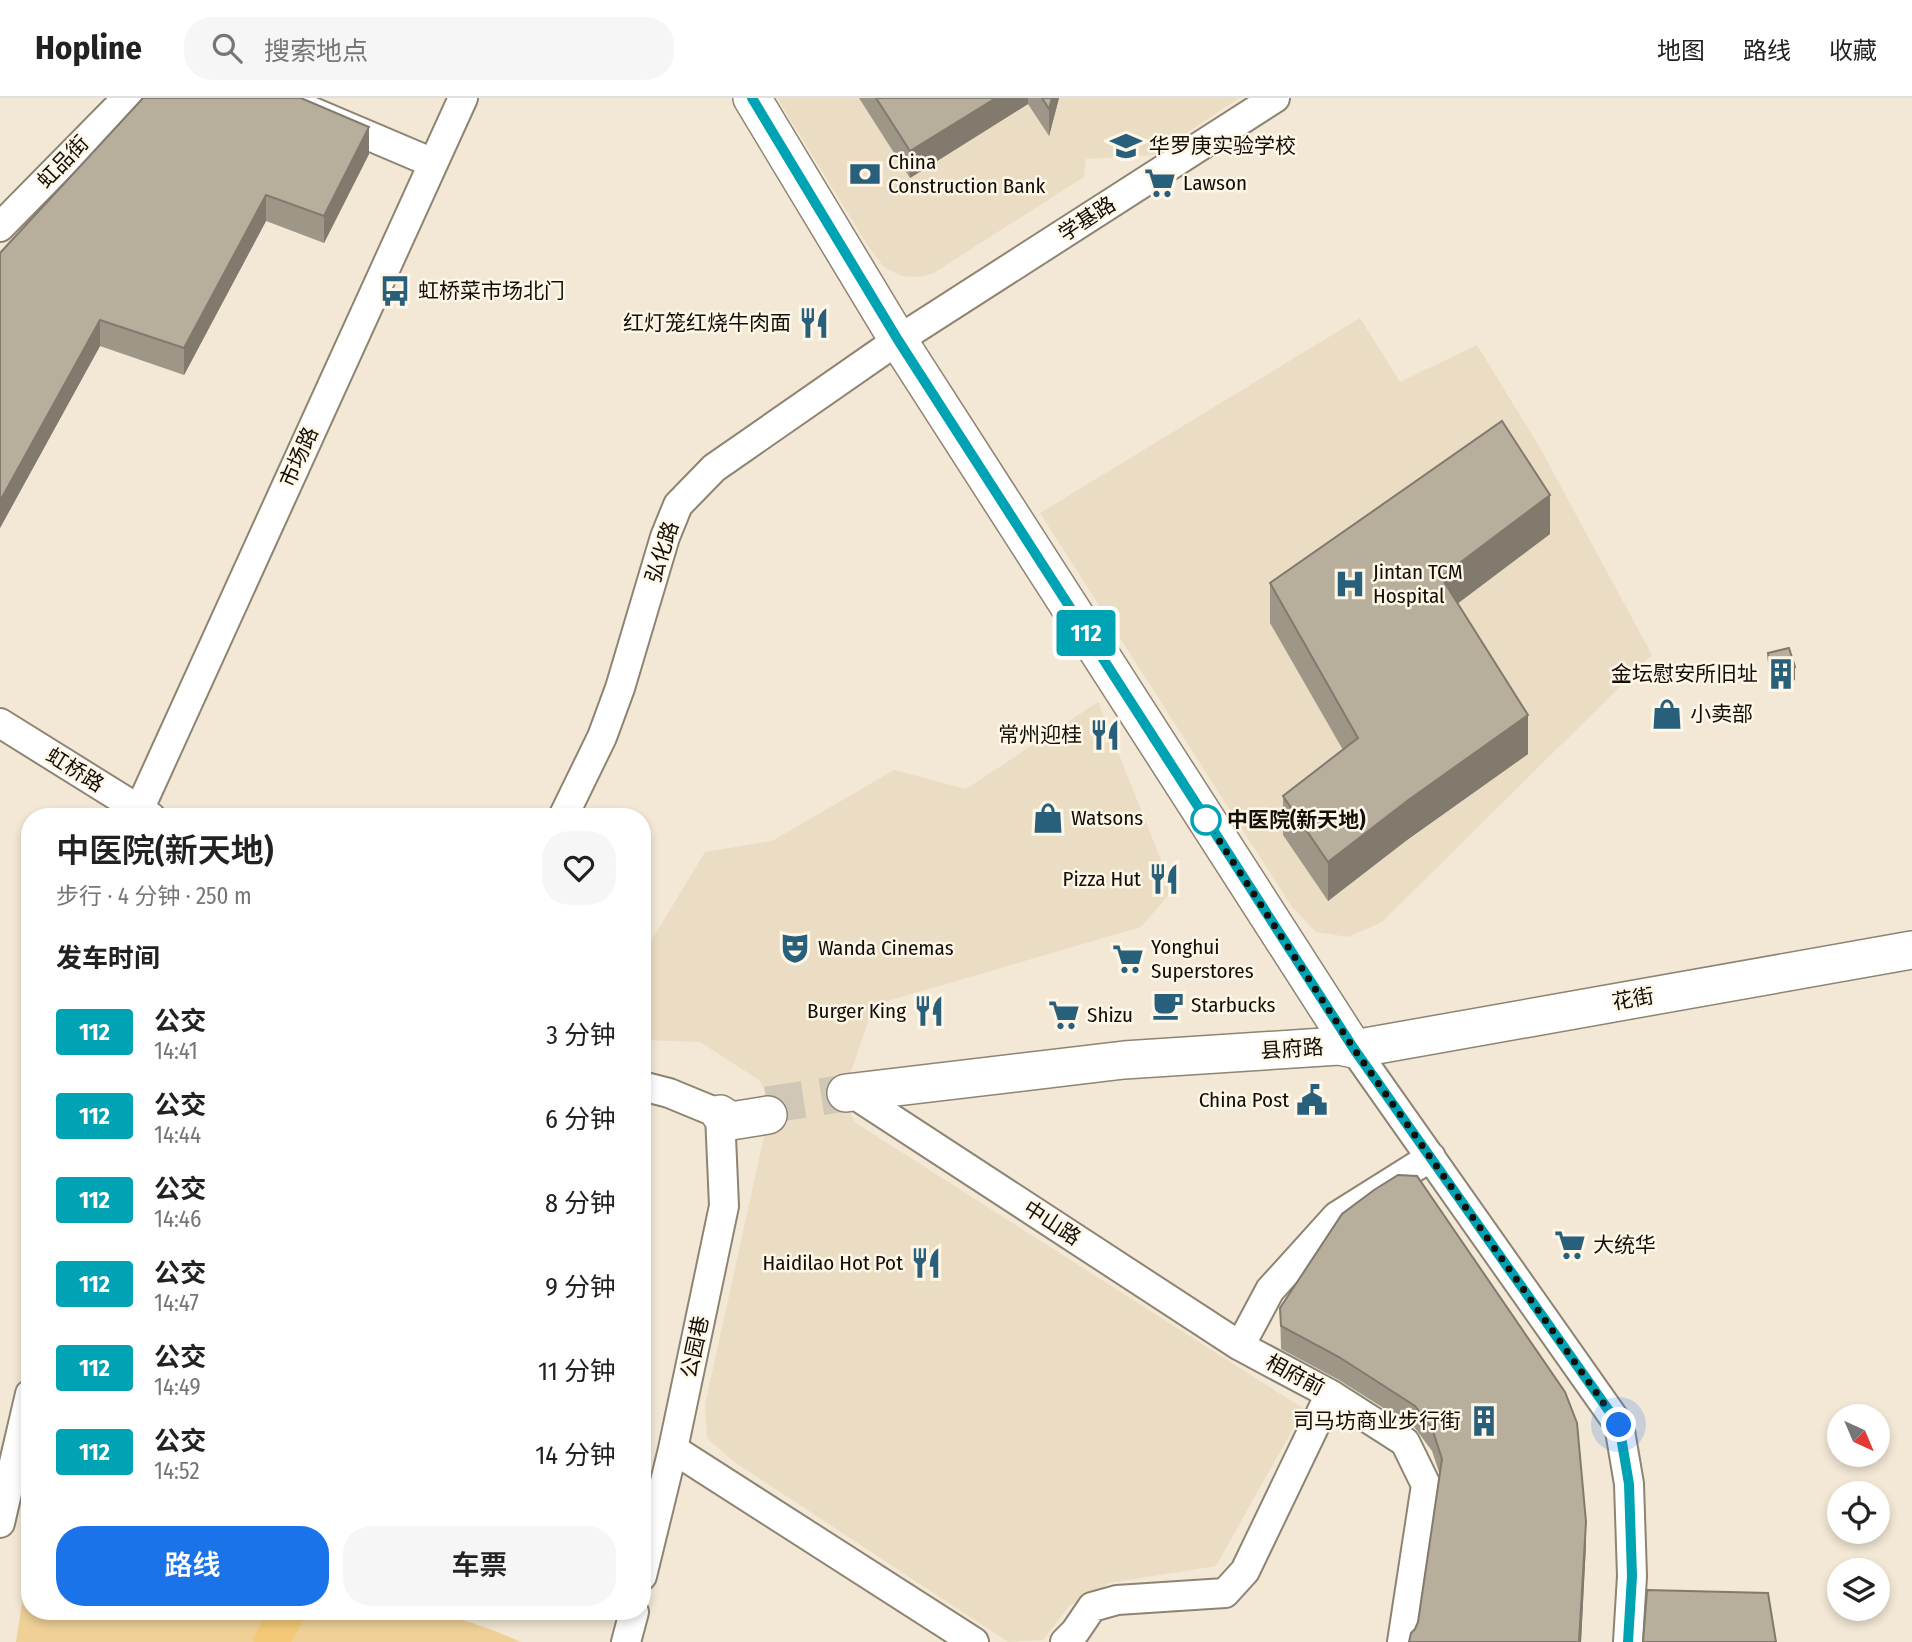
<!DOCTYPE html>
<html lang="zh">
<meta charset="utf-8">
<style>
body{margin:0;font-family:"Fira Sans Condensed","Noto Sans SC",sans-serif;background:#f6f6f6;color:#222;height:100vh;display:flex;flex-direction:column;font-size:26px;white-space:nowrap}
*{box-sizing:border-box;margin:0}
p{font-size:23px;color:#767676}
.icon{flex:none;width:38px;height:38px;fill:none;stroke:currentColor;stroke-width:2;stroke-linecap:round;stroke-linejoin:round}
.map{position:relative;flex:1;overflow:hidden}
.sheet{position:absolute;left:21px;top:710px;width:630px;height:812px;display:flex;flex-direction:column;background:#fff;border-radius:28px;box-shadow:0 4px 10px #0003}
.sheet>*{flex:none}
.badge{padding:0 14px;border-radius:5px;font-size:24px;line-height:46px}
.needle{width:46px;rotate:136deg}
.tools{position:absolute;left:1827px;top:1306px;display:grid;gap:14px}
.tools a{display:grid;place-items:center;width:63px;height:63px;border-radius:50%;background:#fff;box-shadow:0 4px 10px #0003;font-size:35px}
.you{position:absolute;width:35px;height:35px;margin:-18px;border:5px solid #fff;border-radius:50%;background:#1a73e8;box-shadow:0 0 0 10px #1a73e833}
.map>.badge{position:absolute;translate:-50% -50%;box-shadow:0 0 0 4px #fff}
h2{padding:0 35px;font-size:26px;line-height:63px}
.round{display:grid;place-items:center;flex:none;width:74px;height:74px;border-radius:28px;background:#f6f6f6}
.overview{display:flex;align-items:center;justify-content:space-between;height:119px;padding:0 35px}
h1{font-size:33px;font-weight:600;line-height:52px}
.button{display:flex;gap:14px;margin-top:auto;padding:14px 35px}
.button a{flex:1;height:80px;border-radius:28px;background:#1a73e8;color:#fff;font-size:28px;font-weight:600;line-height:80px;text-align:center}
.button a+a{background:#f6f6f6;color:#222}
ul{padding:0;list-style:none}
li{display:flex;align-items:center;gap:21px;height:84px;padding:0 35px}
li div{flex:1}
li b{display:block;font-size:26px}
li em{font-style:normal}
li .badge{min-width:77px;font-weight:700;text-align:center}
header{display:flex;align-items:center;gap:42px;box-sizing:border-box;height:98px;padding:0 35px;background:#fff;border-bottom:2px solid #e0e0e0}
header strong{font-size:33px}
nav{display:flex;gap:38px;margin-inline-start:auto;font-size:24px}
.search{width:490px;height:63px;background:#f6f6f6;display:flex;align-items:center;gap:18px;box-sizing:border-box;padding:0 24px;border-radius:28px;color:#767676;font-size:26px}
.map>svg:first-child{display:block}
.built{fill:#ebddc3}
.green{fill:#efd097}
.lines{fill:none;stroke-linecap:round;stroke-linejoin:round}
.river{stroke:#f3c978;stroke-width:35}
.major-tunnel{stroke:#d1c7b6;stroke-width:37;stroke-dasharray:37 18;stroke-linecap:butt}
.minor-casing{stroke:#8d8472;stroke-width:32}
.major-casing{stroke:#8d8472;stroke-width:40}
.minor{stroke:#fff;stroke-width:28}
.major{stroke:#fff;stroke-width:37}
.wall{fill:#9e9686}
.shaded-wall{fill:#817a6d}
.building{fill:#b8ae9c;stroke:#817a6d;stroke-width:2}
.line-casing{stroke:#fff;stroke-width:16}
.line{stroke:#00a3b4;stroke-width:10}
.walk{stroke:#120e08;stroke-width:7;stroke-dasharray:0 12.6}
.stop-dot{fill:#fff;stroke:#00a3b4;stroke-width:3.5}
.labels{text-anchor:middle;stroke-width:5;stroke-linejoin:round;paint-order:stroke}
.poi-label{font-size:21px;fill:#120e08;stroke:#fef6e6;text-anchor:start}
.street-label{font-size:21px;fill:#120e08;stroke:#fef6e6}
.stop-label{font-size:21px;font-weight:bold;fill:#120e08;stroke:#fef6e6;text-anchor:start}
</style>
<header>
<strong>Hopline</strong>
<div class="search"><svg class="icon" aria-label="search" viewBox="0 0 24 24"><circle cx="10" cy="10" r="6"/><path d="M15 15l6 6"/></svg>搜索地点</div>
<nav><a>地图</a><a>路线</a><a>收藏</a></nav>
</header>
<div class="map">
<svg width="1912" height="1544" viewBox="0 0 1912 1544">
<rect width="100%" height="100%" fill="#f3e8d5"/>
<path class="built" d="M777 0H1239L1154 57 1086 61 1084 79 932 176 919 179 901 178 884 169 868 148Z
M1360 220 1400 284 1477 247 1540 350 1652 557 1382 824 1348 839 1316 834 1292 809 1040 415Z
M1098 604 1173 792 1141 829 874 907 848 982 849 1013 856 1025 1304 1311 1216 1468 1109 1485 1069 1508 1043 1542 1008 1544 733 1363 707 1340 705 1307 768 1020 766 995 759 982 700 944 642 942V858L705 754 772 743 894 672 966 691Z"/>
<path class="green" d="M30 1453V1514H441L495 1533 521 1544H16Z"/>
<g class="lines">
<path class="river" d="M271 1544 288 1514"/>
<path class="major-tunnel" d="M767 1007 846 995"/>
<defs>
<path id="minor" d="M280 0 433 65
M0 129 127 0
M0 625 151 719
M137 719 139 712 463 0
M563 719 602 639 620 590 665 439 678 407 714 370 898 242 1275 0
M1354 951 1619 1327 1629 1386 1632 1478 1628 1544
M642 988 669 995 720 1016 724 1108 673 1351 642 1478
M863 1002 1240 1248
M673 1351 974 1544
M0 1425 30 1296
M626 1544 634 1514
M1065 1544 1075 1534 1092 1509 1117 1502 1225 1495 1245 1473 1330 1296
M1402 1544 1426 1387 1405 1344 1330 1296 1240 1248 1270 1192 1337 1118 1431 1059"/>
<path id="major" d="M752 0 898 242 1354 951
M846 995 1124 962 1339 948 1354 951 1912 852
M720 1016 731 1023 768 1017"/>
</defs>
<use href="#minor" class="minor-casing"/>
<use href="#major" class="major-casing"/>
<use href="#minor" class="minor"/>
<use href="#major" class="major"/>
</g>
<path class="wall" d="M859 0H1059L1049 38 1028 6 910 80Z
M369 56 324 145 266 123 184 277 100 248 0 430V155Z
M1550 436 1457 506 1528 656 1407 742 1328 803 1283 737V698L1343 652 1270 525V485Z
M1768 555 1795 582 1770 588Z
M1342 1116 1586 1446 1581 1544H1409L1418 1524 1440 1377 1432 1353 1415 1330 1339 1282 1281 1251 1280 1210Z"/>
<path class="shaded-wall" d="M996 0H1028V6L910 80V53Z
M1052 0H1059L1049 38V11Z
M369 29V56L324 145V118Z
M266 97V123L184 277V250Z
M100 222V248L0 430V403Z
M1550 397V436L1441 518V479Z
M1795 569V582L1770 588V574Z
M1528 617V656L1407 742 1328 803V764L1407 703Z
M1586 1424V1446L1581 1544H1579Z"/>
<path class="building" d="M143 0H301L369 29 324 118 266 97 184 250 100 222 0 403V155Z
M876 0H996L910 53Z
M1042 0H1052L1049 11Z
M1502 323 1550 397 1441 479 1528 617 1407 703 1328 764 1283 698 1358 640 1270 485Z
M1789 550 1795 569 1770 574 1768 555Z
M1398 1077 1417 1078 1565 1294 1577 1325 1586 1424 1579 1544H1409L1411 1535 1415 1531 1418 1524 1442 1361 1432 1330 1415 1308 1339 1259 1281 1228 1280 1210 1342 1116 1374 1092Z
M1647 1492 1768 1495 1776 1544H1643Z"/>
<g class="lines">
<defs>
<path id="line" d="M752 0 898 242 1354 951 1619 1327 1629 1386 1632 1478 1628 1544"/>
</defs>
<use href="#line" class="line-casing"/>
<use href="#line" class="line"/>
<path class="walk" d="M1206 722 1354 951 1619 1327"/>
</g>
<defs>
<symbol id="school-bare" viewBox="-9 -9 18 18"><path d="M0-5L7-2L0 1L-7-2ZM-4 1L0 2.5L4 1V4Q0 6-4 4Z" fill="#285f7a" stroke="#fef6e6" stroke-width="2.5" paint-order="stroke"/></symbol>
<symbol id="bank-bare" viewBox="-9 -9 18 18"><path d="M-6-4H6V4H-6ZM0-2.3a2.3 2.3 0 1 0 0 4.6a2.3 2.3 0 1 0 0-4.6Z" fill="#285f7a" stroke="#fef6e6" stroke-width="2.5" paint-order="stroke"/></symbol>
<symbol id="supermarket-bare" viewBox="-9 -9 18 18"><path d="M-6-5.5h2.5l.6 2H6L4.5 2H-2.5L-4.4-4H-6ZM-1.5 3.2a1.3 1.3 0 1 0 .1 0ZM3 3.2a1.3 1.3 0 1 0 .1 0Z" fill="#285f7a" stroke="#fef6e6" stroke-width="2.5" paint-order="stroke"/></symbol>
<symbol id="bus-bare" viewBox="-9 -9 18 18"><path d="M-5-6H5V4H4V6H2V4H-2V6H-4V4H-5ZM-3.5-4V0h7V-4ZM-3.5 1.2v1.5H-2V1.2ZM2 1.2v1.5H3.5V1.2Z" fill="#285f7a" stroke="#fef6e6" stroke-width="2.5" paint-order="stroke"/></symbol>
<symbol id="restaurant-bare" viewBox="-9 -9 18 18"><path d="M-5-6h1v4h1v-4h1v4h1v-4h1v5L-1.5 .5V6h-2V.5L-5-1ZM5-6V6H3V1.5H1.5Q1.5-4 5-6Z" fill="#285f7a" stroke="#fef6e6" stroke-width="2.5" paint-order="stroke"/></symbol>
<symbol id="hospital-bare" viewBox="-9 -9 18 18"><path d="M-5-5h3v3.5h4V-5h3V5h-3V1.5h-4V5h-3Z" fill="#285f7a" stroke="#fef6e6" stroke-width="2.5" paint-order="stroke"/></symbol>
<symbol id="building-bare" viewBox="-9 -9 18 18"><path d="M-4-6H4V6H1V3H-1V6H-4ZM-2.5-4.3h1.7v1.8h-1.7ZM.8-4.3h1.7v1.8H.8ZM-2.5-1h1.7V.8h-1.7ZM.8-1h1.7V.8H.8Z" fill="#285f7a" stroke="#fef6e6" stroke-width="2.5" paint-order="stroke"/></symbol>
<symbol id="shop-bare" viewBox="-9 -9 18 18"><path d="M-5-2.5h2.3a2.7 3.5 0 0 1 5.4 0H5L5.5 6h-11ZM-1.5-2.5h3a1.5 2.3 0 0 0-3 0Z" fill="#285f7a" stroke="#fef6e6" stroke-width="2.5" paint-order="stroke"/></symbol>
<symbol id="theatre-bare" viewBox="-9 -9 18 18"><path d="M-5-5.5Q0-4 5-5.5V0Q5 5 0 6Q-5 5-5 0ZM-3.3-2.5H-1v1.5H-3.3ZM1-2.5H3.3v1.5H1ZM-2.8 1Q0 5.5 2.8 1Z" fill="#285f7a" stroke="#fef6e6" stroke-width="2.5" paint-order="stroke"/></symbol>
<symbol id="cafe-bare" viewBox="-9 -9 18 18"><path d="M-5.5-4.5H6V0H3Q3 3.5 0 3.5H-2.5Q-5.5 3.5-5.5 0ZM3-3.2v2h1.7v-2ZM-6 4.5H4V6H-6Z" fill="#285f7a" stroke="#fef6e6" stroke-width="2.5" paint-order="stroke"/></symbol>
<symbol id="civic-bare" viewBox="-9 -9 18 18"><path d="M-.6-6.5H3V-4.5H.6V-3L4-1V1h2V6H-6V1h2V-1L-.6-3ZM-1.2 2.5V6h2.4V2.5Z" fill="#285f7a" stroke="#fef6e6" stroke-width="2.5" paint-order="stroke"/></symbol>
</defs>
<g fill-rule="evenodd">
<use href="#school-bare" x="1104" y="26" width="44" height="44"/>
<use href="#bank-bare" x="843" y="54" width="44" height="44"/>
<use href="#supermarket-bare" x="1138" y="63" width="44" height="44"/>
<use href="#bus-bare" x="373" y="171" width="44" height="44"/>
<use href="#restaurant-bare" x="792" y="203" width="44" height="44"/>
<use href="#hospital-bare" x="1328" y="464" width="44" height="44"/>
<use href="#building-bare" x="1759" y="554" width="44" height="44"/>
<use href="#shop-bare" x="1645" y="594" width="44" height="44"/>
<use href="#restaurant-bare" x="1083" y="615" width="44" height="44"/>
<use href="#shop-bare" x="1026" y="698" width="44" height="44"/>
<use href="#restaurant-bare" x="1142" y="759" width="44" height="44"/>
<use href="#theatre-bare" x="773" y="828" width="44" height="44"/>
<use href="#supermarket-bare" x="1106" y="839" width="44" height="44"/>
<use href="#cafe-bare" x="1146" y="885" width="44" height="44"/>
<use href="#restaurant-bare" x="907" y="891" width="44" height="44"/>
<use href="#supermarket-bare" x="1042" y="895" width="44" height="44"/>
<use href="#civic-bare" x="1290" y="980" width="44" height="44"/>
<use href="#supermarket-bare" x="1548" y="1125" width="44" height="44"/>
<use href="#restaurant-bare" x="904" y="1143" width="44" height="44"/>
<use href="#building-bare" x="1462" y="1301" width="44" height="44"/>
</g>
<circle class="stop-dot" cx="1206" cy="722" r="14"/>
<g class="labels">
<g class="poi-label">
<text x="1149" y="55">华罗庚实验学校</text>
<text x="888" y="71">China<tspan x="888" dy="24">Construction Bank</tspan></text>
<text x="1183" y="92">Lawson</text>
<text x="418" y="200">虹桥菜市场北门</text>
<text x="791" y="232" text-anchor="end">红灯笼红烧牛肉面</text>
<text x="1373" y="481">Jintan TCM<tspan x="1373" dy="24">Hospital</tspan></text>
<text x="1758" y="583" text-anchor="end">金坛慰安所旧址</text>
<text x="1690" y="623">小卖部</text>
<text x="1082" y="644" text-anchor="end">常州迎桂</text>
<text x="1071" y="727">Watsons</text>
<text x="1141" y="788" text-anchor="end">Pizza Hut</text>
<text x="1151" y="856">Yonghui<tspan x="1151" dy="24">Superstores</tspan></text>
<text x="818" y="857">Wanda Cinemas</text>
<text x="1191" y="914">Starbucks</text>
<text x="906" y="920" text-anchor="end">Burger King</text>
<text x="1087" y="924">Shizu</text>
<text x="1289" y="1009" text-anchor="end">China Post</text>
<text x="1593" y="1154">大统华</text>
<text x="903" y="1172" text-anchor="end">Haidilao Hot Pot</text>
<text x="1461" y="1330" text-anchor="end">司马坊商业步行街</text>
</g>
<g class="street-label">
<text transform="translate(63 64) rotate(-46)" y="7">虹品街</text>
<text transform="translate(1087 121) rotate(-33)" y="7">学基路</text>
<text transform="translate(299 359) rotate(-66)" y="7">市场路</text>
<text transform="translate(662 454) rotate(-72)" y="7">弘化路</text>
<text transform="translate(75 672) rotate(32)" y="7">虹桥路</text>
<text transform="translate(1633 901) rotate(-10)" y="7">花街</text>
<text transform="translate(1292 951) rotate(-4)" y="7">县府路</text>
<text transform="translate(1052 1125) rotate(33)" y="7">中山路</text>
<text transform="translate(695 1249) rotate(-78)" y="7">公园巷</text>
<text transform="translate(1295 1277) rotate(28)" y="7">相府前</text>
</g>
<g class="stop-label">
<text x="1227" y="729">中医院(新天地)</text>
</g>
</g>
</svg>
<div class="tools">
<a><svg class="needle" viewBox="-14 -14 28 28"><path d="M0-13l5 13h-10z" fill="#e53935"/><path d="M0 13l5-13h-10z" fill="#767676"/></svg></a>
<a><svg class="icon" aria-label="locate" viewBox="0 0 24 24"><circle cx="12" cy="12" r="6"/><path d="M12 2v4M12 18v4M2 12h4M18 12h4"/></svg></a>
<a><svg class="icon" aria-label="layers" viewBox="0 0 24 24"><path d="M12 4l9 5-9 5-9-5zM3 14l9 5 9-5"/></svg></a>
</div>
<div class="you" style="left:1619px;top:1327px"></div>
<b class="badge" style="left:1086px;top:535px;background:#00a3b4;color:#fff">112</b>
<section class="sheet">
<div class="overview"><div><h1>中医院(新天地)</h1><p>步行 · 4 分钟 · 250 m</p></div><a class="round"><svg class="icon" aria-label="heart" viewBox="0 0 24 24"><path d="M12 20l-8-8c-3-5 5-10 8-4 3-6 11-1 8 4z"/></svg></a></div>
<h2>发车时间</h2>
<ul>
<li><span class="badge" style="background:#00a3b4;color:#fff">112</span><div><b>公交</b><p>14:41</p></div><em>3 分钟</em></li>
<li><span class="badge" style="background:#00a3b4;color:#fff">112</span><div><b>公交</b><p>14:44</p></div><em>6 分钟</em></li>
<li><span class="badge" style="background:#00a3b4;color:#fff">112</span><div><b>公交</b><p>14:46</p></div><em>8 分钟</em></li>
<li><span class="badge" style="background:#00a3b4;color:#fff">112</span><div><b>公交</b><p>14:47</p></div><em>9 分钟</em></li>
<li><span class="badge" style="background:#00a3b4;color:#fff">112</span><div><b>公交</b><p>14:49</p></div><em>11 分钟</em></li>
<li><span class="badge" style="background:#00a3b4;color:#fff">112</span><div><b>公交</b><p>14:52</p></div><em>14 分钟</em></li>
</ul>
<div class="button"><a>路线</a><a>车票</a></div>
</section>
</div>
